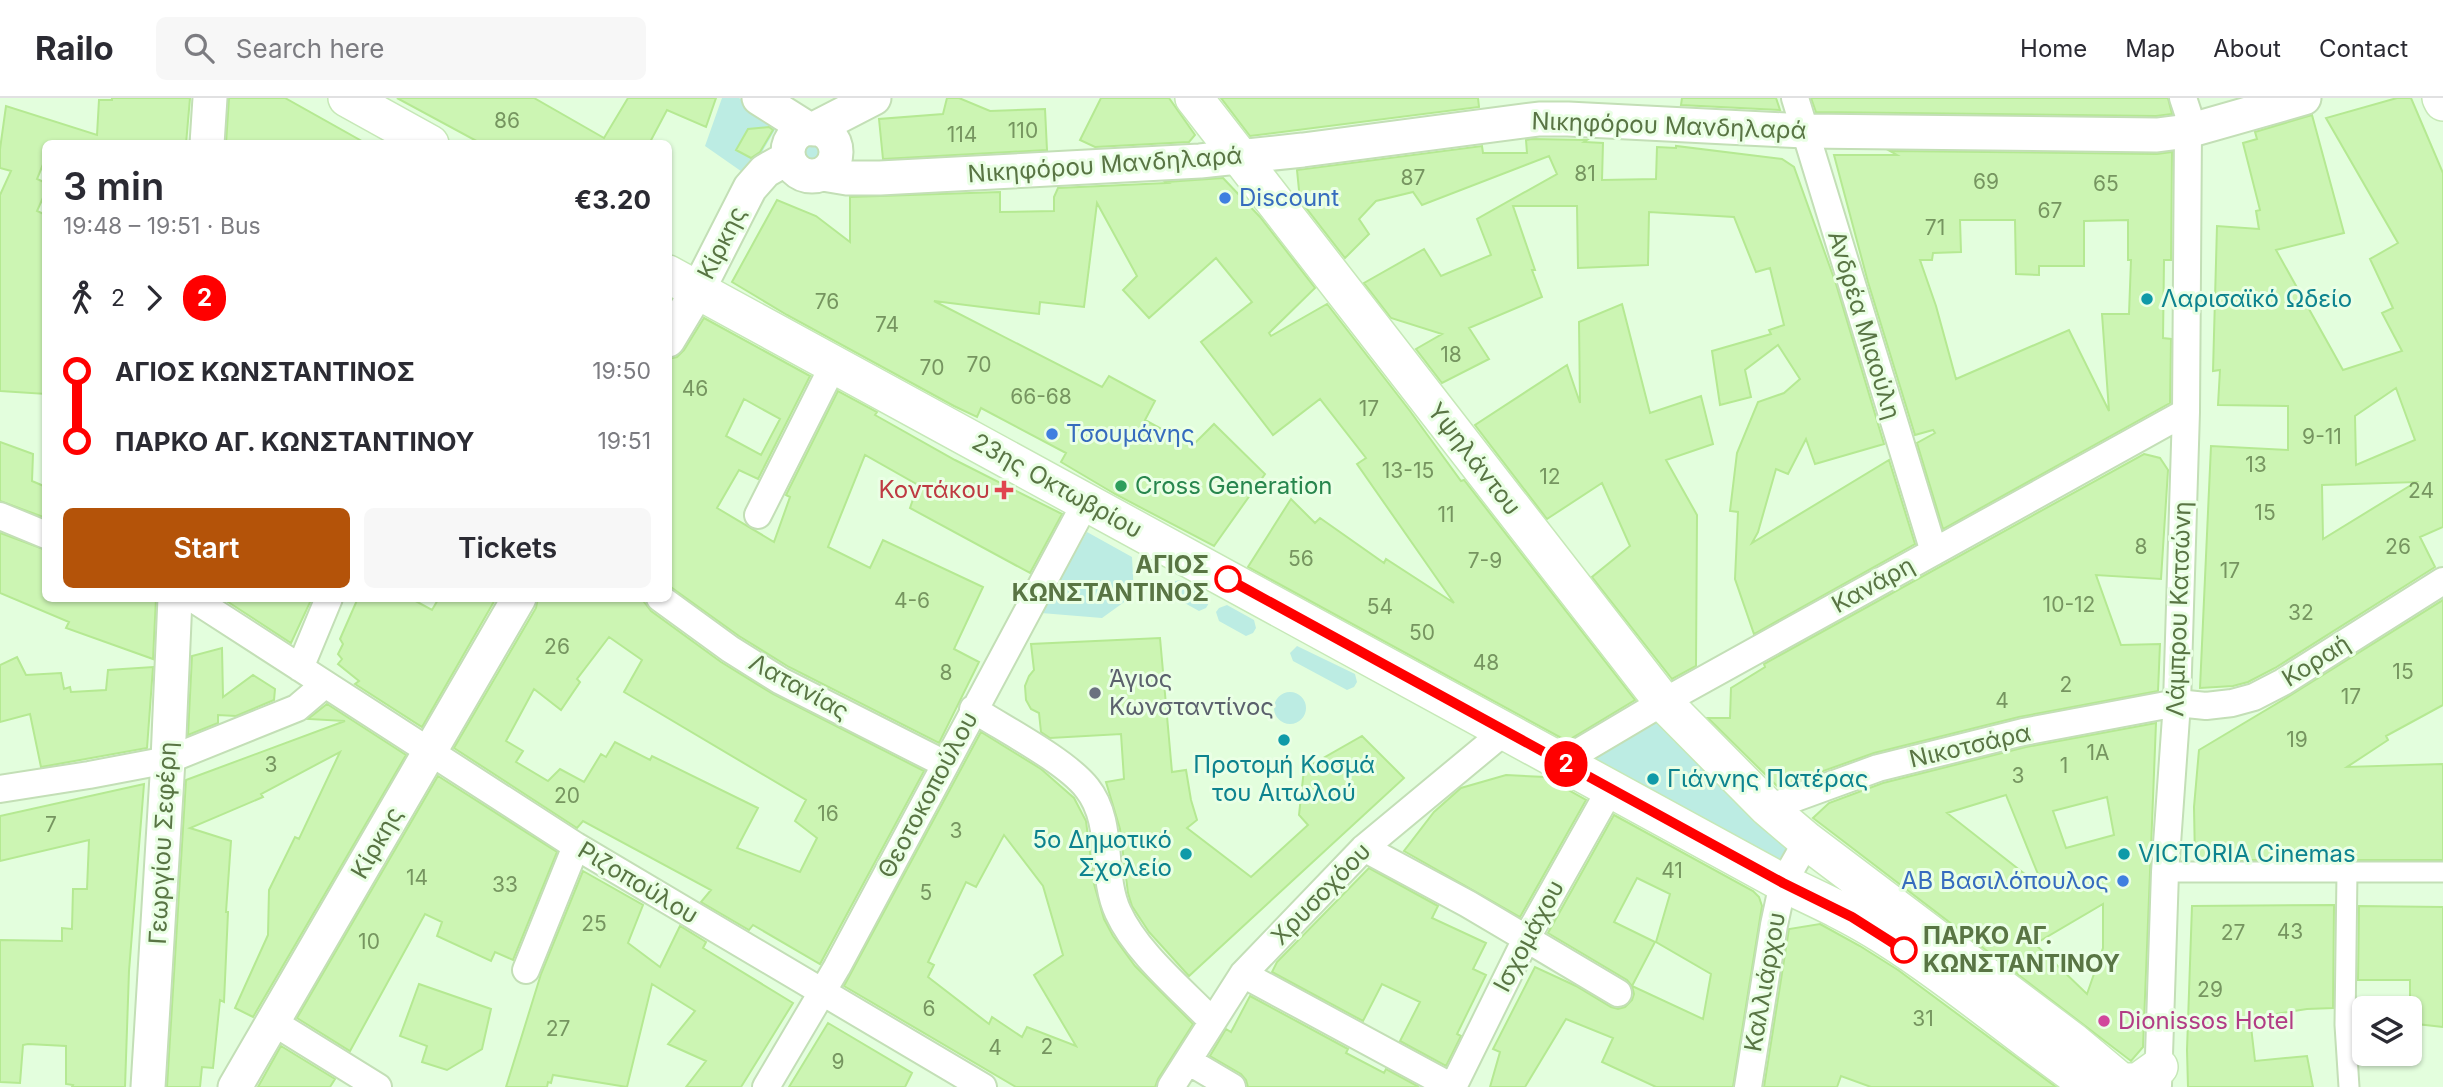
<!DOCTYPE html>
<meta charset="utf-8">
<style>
body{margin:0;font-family:Inter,sans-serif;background:#f7f7f7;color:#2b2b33;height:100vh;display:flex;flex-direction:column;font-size:26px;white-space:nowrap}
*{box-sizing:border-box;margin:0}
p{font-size:23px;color:#7c7c81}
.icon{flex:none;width:38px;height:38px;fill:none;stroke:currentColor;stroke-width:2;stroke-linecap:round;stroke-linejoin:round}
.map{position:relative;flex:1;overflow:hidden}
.details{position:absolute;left:42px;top:42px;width:630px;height:462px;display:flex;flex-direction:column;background:#fff;border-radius:10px;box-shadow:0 2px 5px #0004}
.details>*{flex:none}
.badge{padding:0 14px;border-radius:23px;font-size:24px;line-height:46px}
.fabs{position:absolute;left:2352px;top:898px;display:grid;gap:14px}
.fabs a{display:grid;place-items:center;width:70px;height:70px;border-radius:10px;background:#fff;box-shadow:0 2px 5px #0004;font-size:35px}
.map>.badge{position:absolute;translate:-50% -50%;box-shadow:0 0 0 4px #fff}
.legs{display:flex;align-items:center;gap:10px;height:77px;padding:0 21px;font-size:23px}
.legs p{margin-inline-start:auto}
.headline{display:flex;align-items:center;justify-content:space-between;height:119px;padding:0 21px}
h1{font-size:38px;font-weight:600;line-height:52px}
.action{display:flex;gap:14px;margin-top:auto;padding:14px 21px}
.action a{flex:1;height:80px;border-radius:10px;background:#b45309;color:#fff;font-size:28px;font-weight:600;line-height:80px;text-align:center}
.action a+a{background:#f7f7f7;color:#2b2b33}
ul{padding:0 21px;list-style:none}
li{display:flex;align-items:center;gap:24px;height:70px;font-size:26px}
li i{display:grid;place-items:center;width:10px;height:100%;margin:0 9px;background:currentColor}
li i::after{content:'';width:18px;height:18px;margin:-9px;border:5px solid;border-radius:50%;background:#fff}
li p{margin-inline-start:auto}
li:first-child i{background:linear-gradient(#0000 50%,currentColor 0)}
li:last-child i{background:linear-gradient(currentColor 50%,#0000 0)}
header{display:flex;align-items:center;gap:42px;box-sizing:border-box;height:98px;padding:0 35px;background:#fff;border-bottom:2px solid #e1e1e2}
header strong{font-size:33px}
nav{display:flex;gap:38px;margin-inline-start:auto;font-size:24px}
.search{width:490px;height:63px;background:#f7f7f7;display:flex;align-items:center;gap:18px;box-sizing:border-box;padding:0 24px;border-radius:10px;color:#7c7c81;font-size:26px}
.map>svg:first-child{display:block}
.green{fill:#bcece3}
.building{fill:#ccf5b3;stroke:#b5e992;stroke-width:2;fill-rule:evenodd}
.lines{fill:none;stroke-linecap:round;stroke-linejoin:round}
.pedestrian-casing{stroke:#c3dfb6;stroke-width:23}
.minor-casing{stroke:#c3dfb6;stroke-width:30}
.tertiary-casing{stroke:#c3dfb6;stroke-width:37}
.secondary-casing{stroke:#c6e8b7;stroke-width:40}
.pedestrian{stroke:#fff;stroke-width:19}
.minor{stroke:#fff;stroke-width:26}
.tertiary{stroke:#fff;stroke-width:33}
.secondary{stroke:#fff;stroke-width:37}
.line-1-casing{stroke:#fff;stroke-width:16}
.line-1{stroke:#f00;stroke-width:10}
.shop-dot{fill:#3f7fe0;stroke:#eaffe5;stroke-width:2.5}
.culture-dot{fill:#0f9aa8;stroke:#eaffe5;stroke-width:2.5}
.leisure-dot{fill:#2e9e5b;stroke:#eaffe5;stroke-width:2.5}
.health-dot{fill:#e0444e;stroke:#eaffe5;stroke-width:2.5}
.stop-1-dot{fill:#fff;stroke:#f00;stroke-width:3.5}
.worship-dot{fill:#6b7280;stroke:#eaffe5;stroke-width:2.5}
.hotel-dot{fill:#d1479c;stroke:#eaffe5;stroke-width:2.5}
.labels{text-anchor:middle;stroke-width:6;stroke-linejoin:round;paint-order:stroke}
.number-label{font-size:21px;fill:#769560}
.street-label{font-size:24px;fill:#597544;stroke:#eaffe5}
.shop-label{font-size:24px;fill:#366cbe;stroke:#eaffe5;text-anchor:start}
.culture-label{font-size:24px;fill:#0d838f;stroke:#eaffe5;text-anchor:start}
.leisure-label{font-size:24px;fill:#27864d;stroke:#eaffe5;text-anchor:start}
.health-label{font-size:24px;fill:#be3a42;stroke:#eaffe5;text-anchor:end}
.stop-label{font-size:24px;font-weight:bold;fill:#597544;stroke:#eaffe5;text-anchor:end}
.worship-label{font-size:24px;fill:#5b616d;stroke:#eaffe5;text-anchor:start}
.hotel-label{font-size:24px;fill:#b23c85;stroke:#eaffe5;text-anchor:start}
</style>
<header>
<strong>Railo</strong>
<div class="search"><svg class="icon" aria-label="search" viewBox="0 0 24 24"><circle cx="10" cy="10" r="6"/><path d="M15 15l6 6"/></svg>Search here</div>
<nav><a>Home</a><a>Map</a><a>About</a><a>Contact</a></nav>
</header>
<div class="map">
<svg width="2443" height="989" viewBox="0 0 2443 989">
<rect width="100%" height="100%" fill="#e3fedd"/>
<path class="green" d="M722 0H739L779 25 748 78 705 48Z
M798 55a15 15 0 1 1 30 0a15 15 0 1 1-30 0Z
M1087 434 1132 459 1134 497 1102 520 1041 515Z
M1180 482 1207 497 1209 505 1206 510 1199 513 1172 498 1169 489 1172 484Z
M1227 507 1254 522 1256 530 1253 535 1246 538 1219 523 1216 514 1219 510Z
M1297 548 1355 576 1357 584 1354 589 1347 592 1293 563 1290 555Z
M1274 610a16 16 0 1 1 32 0a16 16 0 1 1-32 0Z
M1659 614 1793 742 1772 771 1587 658Z"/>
<path class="building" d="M112 0H190L186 46H46V59L37 81 46 85V93L37 113 46 117V296L0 293V97L11 73 0 70V51L6 8 97 37 99 2H112Z
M229 0H285L367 46H226Z
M397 0H534L604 40 628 0H716L706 29 667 12 649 46H482Z
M947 0H959L990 13 1045 11 1047 52 883 61 879 21 943 16Z
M1101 0H1169L1195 37 1189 44 1095 49 1080 42Z
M1221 0H1478L1479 9 1250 38Z
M1682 0H1776L1780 12 1681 7Z
M1811 0H2168L2172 16 2156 18 1816 14Z
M2397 0H2411L2443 75V429L2420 439 2435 469 2275 570 2248 584 2233 588 2200 590 2211 348 2288 352V308L2218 307 2220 272 2213 273 2217 128 2259 131 2256 113 2260 112 2243 45 2257 41 2255 34 2312 17 2344 135 2276 152 2343 272 2402 253 2382 215 2393 210 2370 161 2398 145 2326 20ZM2396 290 2415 342 2356 367 2355 318ZM2416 384 2323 441 2322 387Z
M769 29 773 32 760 54 751 60 736 52 748 31Z
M1532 41 1587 42 1584 44 1603 45 1602 82 1656 81 1657 49 1676 50V48L1782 61 1794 69 1836 186 1884 346 1815 366 1806 341 1788 376 1776 371 1758 434 1752 445 1889 362 1915 446 1754 536 1735 481 1738 414 1730 413 1737 355 1758 304 1784 295 1800 281 1778 247 1745 272 1751 299 1720 307 1712 253 1771 236 1769 232 1784 227 1770 170 1756 174 1734 119 1649 114 1648 167 1578 170 1577 108H1513L1535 172H1532L1542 199 1469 230 1489 261 1442 285 1416 251 1442 236 1391 220 1364 185 1424 151 1441 178 1491 157 1477 121 1557 76 1549 58 1422 107 1413 94 1376 103 1359 121 1369 136 1345 160 1300 102 1297 72 1482 48 1483 55H1527L1526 42Z
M1890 53 2157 56 2172 54 2171 162H2164L2163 240 2171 241 2170 305 1943 431 1917 345 1935 335 1933 332 1915 337 1868 184 1834 57H1897ZM1960 122H2015L2016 176 2039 177V168H2084V123L2128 122V162H2131L2129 216H2102L2109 313 2069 232 1956 281 1936 208 1920 162H1932L1933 155 1961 154Z
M1223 80 1260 119 1315 190 1269 235 1271 238 1327 206 1410 313 1461 383 1464 382 1635 602 1567 643 1248 469 1291 401 1315 425 1320 420 1384 465 1386 461 1454 505 1357 366 1366 360 1320 301 1273 337 1201 244 1252 204 1216 160 1149 220 1123 192 1137 178 1097 105 1084 209 1040 204 1039 216 934 203 1102 289 1109 278 1155 303 1145 322 1192 348 1214 326 1265 376 1214 448 1115 396 1061 364 1066 355 981 310 977 319 954 308 787 217 732 184 777 102 816 118 850 144V99L1000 94V114L1054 113V99L1058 90 1168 85 1166 84Z
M1622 206 1650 315 1701 298 1713 346 1666 362 1697 417 1696 568 1672 581 1592 479 1630 448 1602 385 1547 421 1475 327 1567 267 1580 305 1579 224Z
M704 220 810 278 758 381 739 372 717 410 774 444 790 399 786 397 838 293 877 314 875 317 955 362 1062 416 1030 475 910 410 918 387 865 357 828 449 870 470 883 442 983 489 954 551 979 564 939 645 789 569 739 538 668 487V261L677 259 684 252ZM744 301 780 321 761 357 726 338Z
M0 344 33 356 32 383 46 389V420L0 403Z
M2144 356 2160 360 2168 372 2161 481 2096 477 2121 547 2160 546 2158 593 2019 619 1874 655 1778 689 1708 620H1730L1731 590 1765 569 1764 566Z
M0 435 46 452V500H156L153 561 66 530 69 524 0 495Z
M222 500H312L291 545Z
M358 500H410L432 512 439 500H496L422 629 355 586 359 583 338 566 342 561 338 556 343 546 340 541Z
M538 500H641L651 513 721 564 773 596 924 673 820 866 753 827 749 832 701 804 711 792 583 723 577 730 454 650 536 510ZM609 539 642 562 624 594 806 702 795 723 817 740 800 774 737 750 758 710 652 658 650 662 615 644 606 659 601 656 584 684 560 671 548 683 516 664 523 653 506 643 534 591 561 612 580 584 577 581Z
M2443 502V607L2386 638 2388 642 2347 669 2443 666V762H2195L2194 709 2199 652 2291 597Z
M1160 540 1172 674 1186 672 1191 702 1197 722 1187 730 1251 779 1308 727 1299 717 1304 671 1362 638 1404 680 1189 878 1149 834 1132 808 1128 795 1120 731 1106 684 1124 681 1121 636 1050 640 1041 634 1039 615 1031 611 1026 602 1025 588 1029 578 1034 572 1031 546Z
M222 550 223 599 253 577 275 591 274 602 236 618 218 617V625L188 637 192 558Z
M17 559 26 577 61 575 64 591 70 589 71 594 106 592 108 572 153 569 147 650 41 669 30 616 0 624V567Z
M327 606 406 657 253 919 235 910 268 837 269 792 295 739 299 741 340 654 261 696 263 699 190 730 231 743 226 814H228L224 904 220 902 213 970 202 969 200 989H167L186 682 345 623 308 621Z
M2156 625 2143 949 2131 963 1813 720 1829 705 1883 685 2026 649ZM2006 697 2044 791 1947 715ZM2107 699 2114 737 2066 750 2053 713ZM2103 806V850L2087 896 2035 846Z
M981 634 1041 671 1074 700 1086 723 1094 786 1104 821 1113 838 1135 868 1193 926 1158 981 1155 989H1016L844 888ZM1004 737 1043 788 1063 857 1034 877 1076 948 1027 929 1022 939 992 919 989 926 928 879 934 867 928 864 966 784 976 789Z
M1506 677 1545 679 1586 702 1520 819 1404 753 1434 714 1461 690Z
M438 678 557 754 513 862 495 854 491 863 437 838 442 824 425 816 350 953 297 920Z
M144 686 129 873 125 989H72L73 987 66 986V948L28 946 23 947 20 985 0 984V842L62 843V830L72 831 73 791H87L89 742 0 763V718Z
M1614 717 1753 793 1759 799 1762 808 1733 989H1656L1602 964 1613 940 1566 921 1525 989H1490L1500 954 1493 951 1535 869 1576 888 1611 909 1618 911 1625 909 1632 902 1634 896 1632 888 1627 882 1548 835ZM1637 780 1670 796 1656 844 1711 876 1703 921 1632 888 1655 844 1614 824Z
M1369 770 1438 808 1432 820 1486 845 1473 871 1486 877 1457 936 1461 938 1446 968 1400 943 1420 904 1382 886 1363 923 1272 874 1277 864Z
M583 773 643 807 628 845 660 869 680 828 706 844 703 850 793 905 741 989H686L706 963 668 946 695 913 652 886 627 989 553 977 551 985 548 984 547 989H506L541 876Z
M2334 807 2333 910 2307 911 2250 920 2255 963 2307 958 2313 989H2188L2187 952 2192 808Z
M2359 808 2443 809V929L2417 926V912L2410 913V882H2358Z
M1820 826 1860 848 1898 872 2056 989H1871L1841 978 1837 989H1764L1789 831Z
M419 886 491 911 482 951 447 972 422 964 427 948 400 938Z
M1250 898 1348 951 1346 955 1384 975 1386 971 1419 989H1248L1246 982 1241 976 1210 958 1226 931 1231 934Z
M828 925 912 975 905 989H789Z
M281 948 335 981 330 989H258Z"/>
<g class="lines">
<defs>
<path id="pedestrian" d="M2165 774H2443
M2347 774 2345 927 2349 989"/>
<path id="minor" d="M1795 0 1934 454
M758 417 834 266
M0 418 46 437
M192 500 576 748 983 989
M660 500 730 551 781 583 945 666
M300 570 329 500
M973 611C1004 631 1066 663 1087 690 1115 725 1100 775 1118 814 1136 854 1181 891 1212 923
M1562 664 1663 604 2186 314
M0 691 89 677 168 662 297 610 324 587
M1768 710 1878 670 2023 634 2177 605 2206 608 2232 605 2254 599 2283 584 2443 483
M1364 750 1468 806 1618 895
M526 872 576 748
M1243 876 1452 989
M273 924 378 989
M1188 963 1232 989
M2158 987 2165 774 2177 605 2186 314 2188 33V15L2183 0
M766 989 837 869 1086 404
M1171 989 1243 876 1364 750 1505 633
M1453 989 1526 841 1611 690
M1748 989 1774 827 1783 785 1807 743"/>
<path id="tertiary" d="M759 0 808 31
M788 54a24 24 0 1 1 48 0a24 24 0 1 1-48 0Z
M814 31 874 0
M207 46 210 0
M823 76 847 80H880L1200 63 1303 52 1539 21H1568L1805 33 2157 37 2188 33 2304 0
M668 242 698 192 750 90 765 73 788 60
M148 989 168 662 175 500
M235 989 519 500"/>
<path id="secondary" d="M347 0 430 46
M1194 0 1663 604 1768 710 1807 743 2072 943 2121 984 2124 989
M2441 0 2443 4
M668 176 1783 785C1817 801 1852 817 1883 837 1956 883 2021 940 2092 989
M2121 984H2138L2159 969"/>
</defs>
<use href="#pedestrian" class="pedestrian-casing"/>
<use href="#minor" class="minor-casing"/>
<use href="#tertiary" class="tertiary-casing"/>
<use href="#secondary" class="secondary-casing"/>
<use href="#pedestrian" class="pedestrian"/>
<use href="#minor" class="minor"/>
<use href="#tertiary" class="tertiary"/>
<use href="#secondary" class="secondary"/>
</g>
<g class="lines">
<defs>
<path id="line-1" d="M1228 481 1783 785 1852 819 1904 852"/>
</defs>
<use href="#line-1" class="line-1-casing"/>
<use href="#line-1" class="line-1"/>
</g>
<g class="shop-dot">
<circle cx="1225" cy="100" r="7"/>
<circle cx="1052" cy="336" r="7"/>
<circle cx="2123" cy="783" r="7"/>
</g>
<g class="culture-dot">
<circle cx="2147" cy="201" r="7"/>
<circle cx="1284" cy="642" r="7"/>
<circle cx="1653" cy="681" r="7"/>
<circle cx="1186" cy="756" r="7"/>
<circle cx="2124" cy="756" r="7"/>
</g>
<circle class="leisure-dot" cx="1121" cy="388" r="7"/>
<path class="health-dot" d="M1000.5 381.5h7v7h7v7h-7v7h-7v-7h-7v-7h7z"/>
<g class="stop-1-dot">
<circle cx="1228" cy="481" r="12"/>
<circle cx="1904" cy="852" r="12"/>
</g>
<circle class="worship-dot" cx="1095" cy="595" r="7"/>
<circle class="hotel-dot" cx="2104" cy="923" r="7"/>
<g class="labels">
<g class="number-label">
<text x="507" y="30">86</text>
<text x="1023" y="40">110</text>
<text x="962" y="44">114</text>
<text x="1585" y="83">81</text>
<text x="1413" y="87">87</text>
<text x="1986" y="91">69</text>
<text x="2106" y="93">65</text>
<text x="2050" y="120">67</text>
<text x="1935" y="137">71</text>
<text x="827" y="211">76</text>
<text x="887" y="234">74</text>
<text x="1451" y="264">18</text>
<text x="979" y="274">70</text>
<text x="932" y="277">70</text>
<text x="695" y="298">46</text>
<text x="1041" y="306">66-68</text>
<text x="1369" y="318">17</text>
<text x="2322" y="346">9-11</text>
<text x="2256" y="374">13</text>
<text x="1408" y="380">13-15</text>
<text x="1550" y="386">12</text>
<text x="2421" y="400">24</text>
<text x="2265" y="422">15</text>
<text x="1446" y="424">11</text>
<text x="2141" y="456">8</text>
<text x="2398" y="456">26</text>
<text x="1301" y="468">56</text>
<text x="1485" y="470">7-9</text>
<text x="2230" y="480">17</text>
<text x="912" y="510">4-6</text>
<text x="2069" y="514">10-12</text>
<text x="1380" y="516">54</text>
<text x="2301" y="522">32</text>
<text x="1422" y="542">50</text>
<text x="557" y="556">26</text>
<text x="1486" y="572">48</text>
<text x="2403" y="581">15</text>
<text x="946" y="582">8</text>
<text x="2066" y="594">2</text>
<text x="2351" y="606">17</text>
<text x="2002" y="610">4</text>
<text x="2297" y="649">19</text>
<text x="2098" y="662">1A</text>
<text x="271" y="674">3</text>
<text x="2064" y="675">1</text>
<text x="2018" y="685">3</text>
<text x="567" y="705">20</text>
<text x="828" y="723">16</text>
<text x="51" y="734">7</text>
<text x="956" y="740">3</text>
<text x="1672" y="780">41</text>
<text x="417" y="787">14</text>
<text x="505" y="794">33</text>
<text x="926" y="802">5</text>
<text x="594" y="833">25</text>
<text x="2290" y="841">43</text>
<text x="2233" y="842">27</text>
<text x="369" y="851">10</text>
<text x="2210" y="899">29</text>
<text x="929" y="918">6</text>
<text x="1923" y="928">31</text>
<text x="558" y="938">27</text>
<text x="1047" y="956">2</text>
<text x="995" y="957">4</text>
<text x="838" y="971">9</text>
</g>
<g class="street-label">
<text transform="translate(1669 28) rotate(2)" y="8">Νικηφόρου Μανδηλαρά</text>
<text transform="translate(1105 67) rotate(-4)" y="8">Νικηφόρου Μανδηλαρά</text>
<text transform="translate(722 145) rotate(-63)" y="8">Κίρκης</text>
<text transform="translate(1864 227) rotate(73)" y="8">Ανδρέα Μιαούλη</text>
<text transform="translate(1474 361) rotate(52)" y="8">Υψηλάντου</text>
<text transform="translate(1057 388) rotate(29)" y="8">23ης Οκτωβρίου</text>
<text transform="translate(1873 487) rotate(-29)" y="8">Κανάρη</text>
<text transform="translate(2179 511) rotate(-88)" y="8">Λάμπρου Κατσώνη</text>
<text transform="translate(2316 563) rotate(-32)" y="8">Κοραή</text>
<text transform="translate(799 589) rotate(29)" y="8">Λατανίας</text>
<text transform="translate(1970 648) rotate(-13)" y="8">Νικοτσάρα</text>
<text transform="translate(928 697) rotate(-62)" y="8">Θεοτοκοπούλου</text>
<text transform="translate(163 745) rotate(-87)" y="8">Γεωργίου Σεφέρη</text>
<text transform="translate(377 745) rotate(-60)" y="8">Κίρκης</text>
<text transform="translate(638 785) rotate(31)" y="8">Ριζοπούλου</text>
<text transform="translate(1321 796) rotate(-46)" y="8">Χρυσοχόου</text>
<text transform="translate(1529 838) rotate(-62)" y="8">Ισχομάχου</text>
<text transform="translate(1765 884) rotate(-80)" y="8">Καλλιάρχου</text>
</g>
<g class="shop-label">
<text x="1239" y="108">Discount</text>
<text x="1066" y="344">Τσουμάνης</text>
<text x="2109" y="791" text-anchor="end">ΑΒ Βασιλόπουλος</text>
</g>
<g class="culture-label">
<text x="2161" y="209">Λαρισαϊκό Ωδείο</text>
<text x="1284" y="675" text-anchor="middle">Προτομή Κοσμά<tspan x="1284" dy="28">του Αιτωλού</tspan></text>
<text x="1667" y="689">Γιάννης Πατέρας</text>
<text x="1172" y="750" text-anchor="end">5ο Δημοτικό<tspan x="1172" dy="28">Σχολείο</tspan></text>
<text x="2138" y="764">VICTORIA Cinemas</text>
</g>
<g class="leisure-label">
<text x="1135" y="396">Cross Generation</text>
</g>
<g class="health-label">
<text x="990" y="400">Κοντάκου</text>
</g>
<g class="stop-label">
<text x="1209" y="475">ΑΓΙΟΣ<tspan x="1209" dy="28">ΚΩΝΣΤΑΝΤΙΝΟΣ</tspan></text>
<text x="1923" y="846" text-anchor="start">ΠΑΡΚΟ ΑΓ.<tspan x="1923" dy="28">ΚΩΝΣΤΑΝΤΙΝΟΥ</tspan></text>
</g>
<g class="worship-label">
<text x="1109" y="589">Άγιος<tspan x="1109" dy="28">Κωνσταντίνος</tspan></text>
</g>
<g class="hotel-label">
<text x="2118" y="931">Dionissos Hotel</text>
</g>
</g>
</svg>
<div class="fabs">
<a><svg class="icon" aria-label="layers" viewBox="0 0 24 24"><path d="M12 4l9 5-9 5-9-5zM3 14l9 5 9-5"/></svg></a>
</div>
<b class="badge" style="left:1566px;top:666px;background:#f00;color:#fff">2</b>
<section class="details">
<div class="headline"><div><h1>3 min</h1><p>19:48 – 19:51 · Bus</p></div><b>€3.20</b></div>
<div class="legs"><svg class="icon" aria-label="walk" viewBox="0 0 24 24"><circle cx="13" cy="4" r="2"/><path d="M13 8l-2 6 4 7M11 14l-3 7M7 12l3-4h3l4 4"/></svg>2<svg class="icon" aria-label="forward" viewBox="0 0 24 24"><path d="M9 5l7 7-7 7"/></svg><b class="badge" style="background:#f00;color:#fff">2</b></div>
<ul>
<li><i style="color:#f00"></i><b>ΑΓΙΟΣ ΚΩΝΣΤΑΝΤΙΝΟΣ</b><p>19:50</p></li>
<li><i style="color:#f00"></i><b>ΠΑΡΚΟ ΑΓ. ΚΩΝΣΤΑΝΤΙΝΟΥ</b><p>19:51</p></li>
</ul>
<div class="action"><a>Start</a><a>Tickets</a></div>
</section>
</div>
